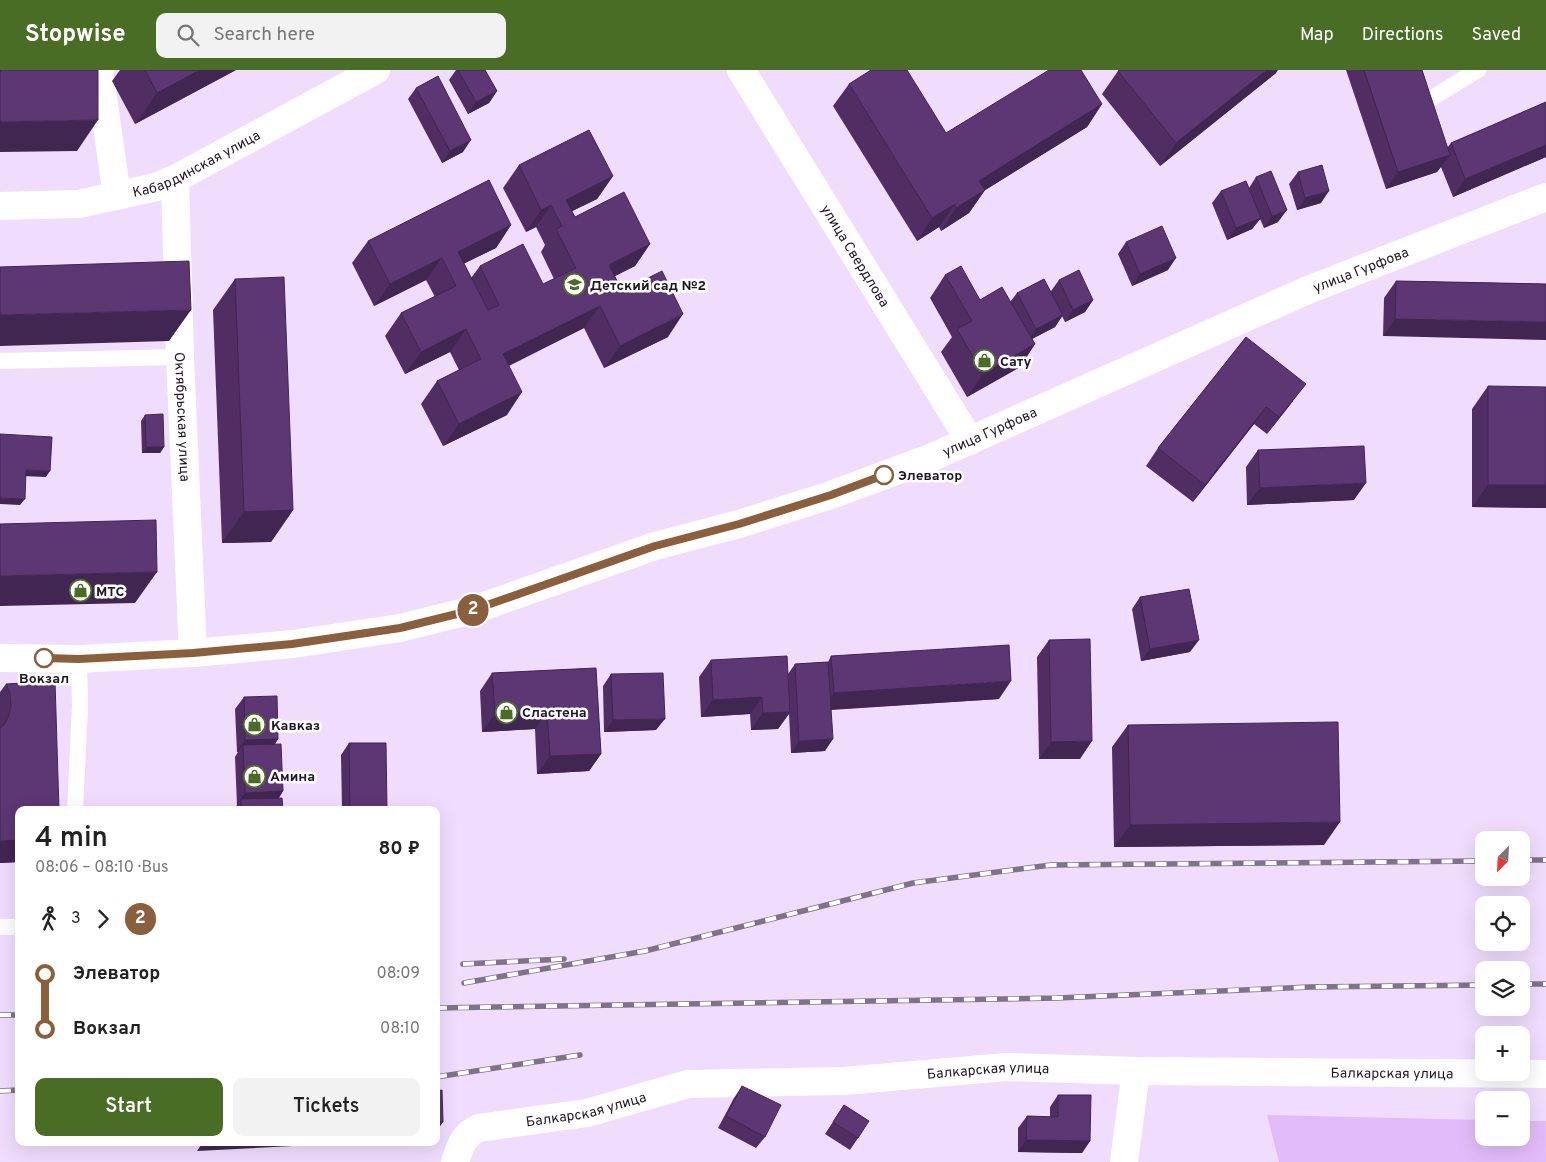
<!DOCTYPE html>
<meta charset="utf-8">
<style>
body{margin:0;font-family:Overpass,sans-serif;background:#f2f2f2;color:#222;height:100vh;display:flex;flex-direction:column;font-size:19px;white-space:nowrap}
*{box-sizing:border-box;margin:0}
p{font-size:16px;color:#767676}
.icon{flex:none;width:28px;height:28px;fill:none;stroke:currentColor;stroke-width:2;stroke-linecap:round;stroke-linejoin:round}
.map{position:relative;flex:1;overflow:hidden}
.details{position:absolute;left:15px;top:736px;width:425px;height:340px;display:flex;flex-direction:column;background:#fff;border-radius:10px;box-shadow:0 5px 20px #0002}
.details>*{flex:none}
.badge{padding:0 10px;border-radius:16px;font-size:18px;line-height:32px}
.needle{width:32px;rotate:204deg}
.buttons{position:absolute;left:1475px;top:761px;display:grid;gap:10px}
.buttons a{display:grid;place-items:center;width:55px;height:55px;border-radius:10px;background:#fff;box-shadow:0 5px 20px #0002;font-size:25px}
.map>.badge{position:absolute;translate:-50% -50%;box-shadow:0 0 0 2px #fff}
.legs{display:flex;align-items:center;gap:8px;height:55px;padding:0 20px;font-size:16px}
.legs p{margin-inline-start:auto}
.head{display:flex;align-items:center;justify-content:space-between;height:85px;padding:0 20px}
h1{font-size:28px;font-weight:600;line-height:38px}
.primary-button{display:flex;gap:10px;margin-top:auto;padding:10px 20px}
.primary-button a{flex:1;height:58px;border-radius:10px;background:#496d25;color:#fff;font-size:20px;font-weight:600;line-height:58px;text-align:center}
.primary-button a+a{background:#f2f2f2;color:#222}
ul{padding:0 20px;list-style:none}
li{display:flex;align-items:center;gap:18px;height:55px;font-size:19px}
li i{display:grid;place-items:center;width:8px;height:100%;margin:0 6px;background:currentColor}
li i::after{content:'';width:12px;height:12px;margin:-6px;border:4px solid;border-radius:50%;background:#fff}
li p{margin-inline-start:auto}
li:first-child i{background:linear-gradient(#0000 50%,currentColor 0)}
li:last-child i{background:linear-gradient(currentColor 50%,#0000 0)}
header{display:flex;align-items:center;gap:30px;box-sizing:border-box;height:70px;padding:0 25px;background:#496d25;color:#fff}
header strong{font-size:24px}
nav{display:flex;gap:28px;margin-inline-start:auto;font-size:18px}
.search{width:350px;height:45px;background:#f2f2f2;display:flex;align-items:center;gap:12px;box-sizing:border-box;padding:0 18px;border-radius:10px;color:#767676;font-size:19px}
.map>svg:first-child{display:block}
.green{fill:#e2bcfa}
.lines{fill:none;stroke-linecap:round;stroke-linejoin:round}
.service{stroke:#fff;stroke-width:16}
.minor{stroke:#fff;stroke-width:28}
.tertiary{stroke:#fff;stroke-width:28}
.rail-casing{stroke:#7f7388;stroke-width:5.5}
.rail{stroke:#fff;stroke-width:4;stroke-dasharray:11;stroke-linecap:butt}
.wall{fill:#502e64}
.shaded-wall{fill:#412651}
.building{fill:#5d3674;stroke:#412651}
.line-1-casing{stroke:#fff;stroke-width:11}
.line-1{stroke:#8b5e3c;stroke-width:8}
.stop-1-dot{fill:#fff;stroke:#8b5e3c;stroke-width:2.5}
.labels{text-anchor:middle;stroke-width:5;stroke-linejoin:round;paint-order:stroke}
.street-label{font-size:14px;fill:#1f1824;stroke:#fff}
.poi-label{font-size:14px;font-weight:bold;fill:#1f1824;stroke:#fff;text-anchor:start}
.stop-label{font-size:14px;font-weight:bold;fill:#1f1824;stroke:#fff;text-anchor:start}
</style>
<header>
<strong>Stopwise</strong>
<div class="search"><svg class="icon" aria-label="search" viewBox="0 0 24 24"><circle cx="10" cy="10" r="6"/><path d="M15 15l6 6"/></svg>Search here</div>
<nav><a>Map</a><a>Directions</a><a>Saved</a></nav>
</header>
<div class="map">
<svg width="1546" height="1092" viewBox="0 0 1546 1092">
<rect width="100%" height="100%" fill="#f0ddfe"/>
<path class="green" d="M1267 1045 1484 1050V1068H1521V1051H1546V1092H1279Z"/>
<g class="lines">
<path class="service" d="M1432 28 1478 0
M0 291 180 287
M75 740 80 636 79 589
M0 857H19"/>
<g class="minor">
<path d="M99 0 117 126"/>
<path id="s1" d="M741 0 970 371"/>
<path id="s2" d="M175 109 180 287 193 583"/>
<path id="s3" d="M455 1092C460 1076 464 1064 479 1058L587 1043 688 1014 844 1011 1006 997 1136 1001 1546 1004"/>
<path d="M1124 1092 1136 1001"/>
</g>
<g class="tertiary">
<path id="s4" d="M0 136 79 134 156 117 175 109 376 0"/>
<path id="s5" d="M0 588 79 589 193 583 293 574 400 558 473 540 655 476 739 454 831 425 928 389 1308 220 1546 127"/>
</g>
<defs>
<path id="rail" d="M1521 790H1546
M463 894 564 889
M464 913 645 881 913 813 1051 795 1484 791
M1521 914H1546
M436 938 1057 928 1310 917 1484 915
M0 945H19
M436 1007 580 985
M0 1021 19 1020"/>
</defs>
<use href="#rail" class="rail-casing"/>
<use href="#rail" class="rail"/>
</g>
<path class="wall" d="M120 0H236L135 54 112 11Z
M456 0H485L497 21 489 33 468 44 449 10Z
M1346 0H1422L1447 78 1451 73 1546 32V87L1453 127 1441 97 1437 102 1386 119Z
M1118 1 1276 3 1160 96 1102 24Z
M849 14 946 63 1102 34 1087 57 985 120 969 143 941 161 939 157 917 171 833 36Z
M416 18 463 82 442 93 408 29Z
M519 95 613 106 597 129 572 141 575 147 650 174 635 196 615 206 622 221 668 267 604 298 584 258 509 296 507 345 443 376 421 334 437 311 459 300 450 282 405 304 385 266 401 243 435 227 426 210 374 236 352 193 368 171 511 155 496 178 464 193 471 208 480 196 543 214 554 209 541 182 545 175 536 157 526 162 503 118Z
M1298 102 1321 133 1297 140 1289 114Z
M1256 107 1278 152 1264 158 1260 149 1252 159 1227 170 1212 133 1221 121 1249 118Z
M1126 172 1168 200 1132 216 1118 184Z
M945 205 980 230 1010 232 1017 223 1051 221 1059 210 1093 230 1085 242 1065 252 1062 246 1055 257 1032 269 1035 274 1020 297 967 327 941 282 952 267 930 228Z
M235 209 293 440 271 472 222 473 213 240Z
M1396 211 1546 214 1383 266 1384 228Z
M1246 267 1293 331 1267 364 1254 354 1193 432 1146 396 1158 378Z
M1488 316 1546 438 1472 437V339Z
M145 345 164 377 160 383H142L141 351Z
M1258 380 1354 430 1247 435 1246 397Z
M1140 527 1190 582 1141 591 1132 539Z
M1049 570 1080 689H1039L1037 587Z
M831 586 999 629 831 640 825 681 791 683 789 644 778 659 751 660 750 644 701 647 699 607 711 590 788 604 795 594 828 592Z
M596 598 601 684 589 701 537 704 535 659 482 662 480 621 492 603Z
M611 604 656 660 604 662 603 616Z
M55 611 19 740V792L0 793V622L6 614Z
M244 627 278 669 275 674 283 721 279 728 241 740H233L237 735 235 687 238 682H237L235 639Z
M1128 655 1324 775 1114 777 1112 677Z
M349 673 387 740H342L341 685Z
M742 1016 765 1067 756 1078 718 1058 734 1028Z
M1058 1025 1090 1071 1082 1083 1018 1082V1058L1027 1046 1050 1047V1037Z
M844 1035 858 1068 850 1080 825 1064Z"/>
<path class="shaded-wall" d="M200 0H236L135 54 157 23Z
M1267 0H1278L1276 3 1160 96 1176 73Z
M497 21 489 33 468 44 476 32Z
M1102 34 1087 57 963 134 979 111Z
M98 50 77 81 0 82V52Z
M471 70 463 82 442 93 450 81Z
M1546 75V87L1453 127 1465 109Z
M1450 85 1437 102 1386 119 1398 102Z
M613 106 597 129 558 148 566 130Z
M985 120 969 143 941 161 956 138Z
M1329 121 1321 133 1297 140 1305 128Z
M955 134 939 157 917 171 932 148Z
M551 135 536 157 526 162 541 140Z
M1287 140 1278 152 1264 158 1272 146Z
M1261 148 1252 159 1227 170 1236 158Z
M511 155 496 178 449 201 458 182Z
M650 174 635 196 593 217 609 195Z
M442 188 426 210 374 236 390 214Z
M1176 188 1168 200 1132 216 1140 204Z
M1093 230 1085 242 1065 252 1073 240Z
M600 236 584 258 487 306 503 284Z
M191 240 169 271 0 276V245Z
M683 244 668 267 604 298 620 276Z
M1063 245 1055 257 1028 271 1036 259Z
M1395 249 1546 252V270L1383 266Z
M466 259 450 282 405 304 421 282Z
M1035 274 1020 297 967 327 983 304Z
M1306 314 1293 331 1267 364 1279 347Z
M522 322 507 345 443 376 459 354Z
M1266 337 1254 354 1193 432 1205 415Z
M146 377H164L160 383H142Z
M26 400 50 401 46 407 22 406Z
M1366 413 1354 430 1247 435 1260 418Z
M1488 415H1546V438L1472 437Z
M0 428 25 429 20 435 0 434Z
M293 440 271 472 222 473 244 442Z
M157 502 135 533 0 536V506Z
M1199 570 1190 582 1141 591 1150 579Z
M1011 611 999 629 822 640 834 623Z
M762 627 750 644 701 647 713 630Z
M547 642 535 659 482 662 495 644Z
M790 642 778 659 751 660 763 643Z
M665 649 656 660 604 662 613 650Z
M278 669 270 681 243 675 238 682H237L245 670Z
M833 669 825 681 791 683 799 671Z
M1092 671 1080 689H1039L1051 672Z
M601 684 589 701 537 704 550 686Z
M283 721 275 733 241 729 236 735 245 723Z
M1340 752 1324 775 1114 777 1130 755Z
M19 770V792L0 793V771Z
M436 1052H443L436 1062Z
M1026 1070 1090 1071 1082 1083 1018 1082Z
M203 1072H371L197 1081Z"/>
<path class="building" d="M0 0H98V50L0 52Z
M145 0H200L157 23Z
M458 0H485L497 21 476 32Z
M871 0H907L946 63 1049 0H1081L1102 34 979 111 985 120 956 138 955 134 932 148 849 14Z
M1119 0H1267L1176 73 1118 1Z
M1364 0H1422L1450 85 1398 102Z
M438 6 471 70 450 81 416 18Z
M1546 32V75L1465 109 1451 73Z
M589 60 613 106 566 130 575 147 624 122 650 174 609 195 622 221 662 201 683 244 620 276 600 236 503 284 522 322 459 354 437 311 481 289 466 259 421 282 401 243 456 216 442 188 390 214 368 171 489 110 511 155 458 182 488 240 499 235 480 196 523 174 543 214 576 198 556 159 562 156 551 135 541 140 519 95Z
M1322 95 1329 121 1305 128 1298 102Z
M1271 101 1287 140 1272 146 1256 107Z
M1246 111 1261 148 1236 158 1221 121Z
M1162 156 1176 188 1140 204 1126 172Z
M189 191 191 240 0 245V197Z
M961 196 980 230 1002 217 1035 274 983 304 957 259 972 251 945 205Z
M1079 200 1093 230 1073 240 1059 210Z
M284 207 293 440 244 442 235 209Z
M1044 209 1063 245 1036 259 1017 223Z
M1396 211 1546 214V252L1395 249Z
M1246 267 1306 314 1279 347 1266 337 1205 415 1158 378Z
M1488 316 1546 317V415H1488Z
M163 344 164 377H146L145 345Z
M0 364 52 367 50 401 26 400 25 429 0 428Z
M1364 376 1366 413 1260 418 1258 380Z
M156 450 157 502 0 506V454Z
M1189 519 1199 570 1150 579 1140 527Z
M1090 569 1092 671 1051 672 1049 570Z
M1009 575 1011 611 834 623 831 586Z
M787 586 790 642 763 643 762 627 713 630 711 590Z
M828 592 833 669 799 671 795 594Z
M596 598 601 684 550 686 547 642 495 644 492 603Z
M663 603 665 649 613 650 611 604Z
M55 611 59 740H19V770L0 771V658L4 655 9 645 11 635 10 623 6 614Z
M277 626 278 669 245 670 244 627Z
M1338 652 1340 752 1130 755 1128 655Z
M349 673H386L387 740H350Z
M281 674 283 721 245 723 243 675Z
M282 728 283 740H241V729Z
M742 1016 781 1035 765 1067 726 1046Z
M442 1020 443 1052H436V1021Z
M1058 1025H1091L1090 1071 1026 1070 1027 1046 1058 1047Z
M844 1035 869 1051 858 1068 833 1052Z"/>
<g class="lines">
<defs>
<path id="line-1" d="M44 588 79 589 193 583 292 574 400 558 473 540 655 476 739 454 831 425 884 405"/>
</defs>
<use href="#line-1" class="line-1-casing"/>
<use href="#line-1" class="line-1"/>
</g>
<defs>
<symbol id="school-ring" viewBox="-11 -11 22 22"><circle r="9.5" fill="#fff" stroke="#496d25" stroke-width="1.5"/><path d="M0-5L7-2L0 1L-7-2ZM-4 1L0 2.5L4 1V4Q0 6-4 4Z" fill="#496d25"/></symbol>
<symbol id="shop-ring" viewBox="-11 -11 22 22"><circle r="9.5" fill="#fff" stroke="#496d25" stroke-width="1.5"/><path d="M-5-2.5h2.3a2.7 3.5 0 0 1 5.4 0H5L5.5 6h-11ZM-1.5-2.5h3a1.5 2.3 0 0 0-3 0Z" fill="#496d25"/></symbol>
</defs>
<g fill-rule="evenodd">
<use href="#school-ring" x="562" y="202" width="25" height="25"/>
<use href="#shop-ring" x="972" y="278" width="25" height="25"/>
<use href="#shop-ring" x="68" y="508" width="25" height="25"/>
<use href="#shop-ring" x="494" y="630" width="25" height="25"/>
<use href="#shop-ring" x="242" y="642" width="25" height="25"/>
<use href="#shop-ring" x="242" y="694" width="25" height="25"/>
</g>
<g class="stop-1-dot">
<circle cx="884" cy="405" r="9"/>
<circle cx="44" cy="588" r="9"/>
</g>
<g class="labels">
<g class="street-label">
<text dy="5" stroke="none"><textPath href="#s4" startOffset="204">Кабардинская улица</textPath></text>
<text dy="5" stroke="none"><textPath href="#s1" startOffset="218">улица Свердлова</textPath></text>
<text dy="5" stroke="none"><textPath href="#s5" startOffset="1429">улица Гурфова</textPath></text>
<text dy="5" stroke="none"><textPath href="#s2" startOffset="238">Октябрьская улица</textPath></text>
<text dy="5" stroke="none"><textPath href="#s5" startOffset="1024">улица Гурфова</textPath></text>
<text dy="5" stroke="none"><textPath href="#s3" startOffset="558">Балкарская улица</textPath></text>
<text dy="5" stroke="none"><textPath href="#s3" startOffset="962">Балкарская улица</textPath></text>
<text dy="5" stroke="none"><textPath href="#s3" startOffset="152">Балкарская улица</textPath></text>
</g>
<g class="poi-label">
<text x="590" y="220">Детский сад №2</text>
<text x="1000" y="296">Сату</text>
<text x="96" y="526">МТС</text>
<text x="522" y="647">Сластена</text>
<text x="271" y="660">Кавказ</text>
<text x="270" y="711">Амина</text>
</g>
<g class="stop-label">
<text x="898" y="410">Элеватор</text>
<text x="44" y="613" text-anchor="middle">Вокзал</text>
</g>
</g>
</svg>
<div class="buttons">
<a><svg class="needle" viewBox="-14 -14 28 28"><path d="M0-13l5 13h-10z" fill="#e53935"/><path d="M0 13l5-13h-10z" fill="#767676"/></svg></a>
<a><svg class="icon" aria-label="locate" viewBox="0 0 24 24"><circle cx="12" cy="12" r="6"/><path d="M12 2v4M12 18v4M2 12h4M18 12h4"/></svg></a>
<a><svg class="icon" aria-label="layers" viewBox="0 0 24 24"><path d="M12 4l9 5-9 5-9-5zM3 14l9 5 9-5"/></svg></a>
<a>+</a>
<a>−</a>
</div>
<b class="badge" style="left:473px;top:540px;background:#8b5e3c;color:#fff">2</b>
<section class="details">
<div class="head"><div><h1>4 min</h1><p>08:06 – 08:10 · Bus</p></div><b>80 ₽</b></div>
<div class="legs"><svg class="icon" aria-label="walk" viewBox="0 0 24 24"><circle cx="13" cy="4" r="2"/><path d="M13 8l-2 6 4 7M11 14l-3 7M7 12l3-4h3l4 4"/></svg>3<svg class="icon" aria-label="forward" viewBox="0 0 24 24"><path d="M9 5l7 7-7 7"/></svg><b class="badge" style="background:#8b5e3c;color:#fff">2</b></div>
<ul>
<li><i style="color:#8b5e3c"></i><b>Элеватор</b><p>08:09</p></li>
<li><i style="color:#8b5e3c"></i><b>Вокзал</b><p>08:10</p></li>
</ul>
<div class="primary-button"><a>Start</a><a>Tickets</a></div>
</section>
</div>
